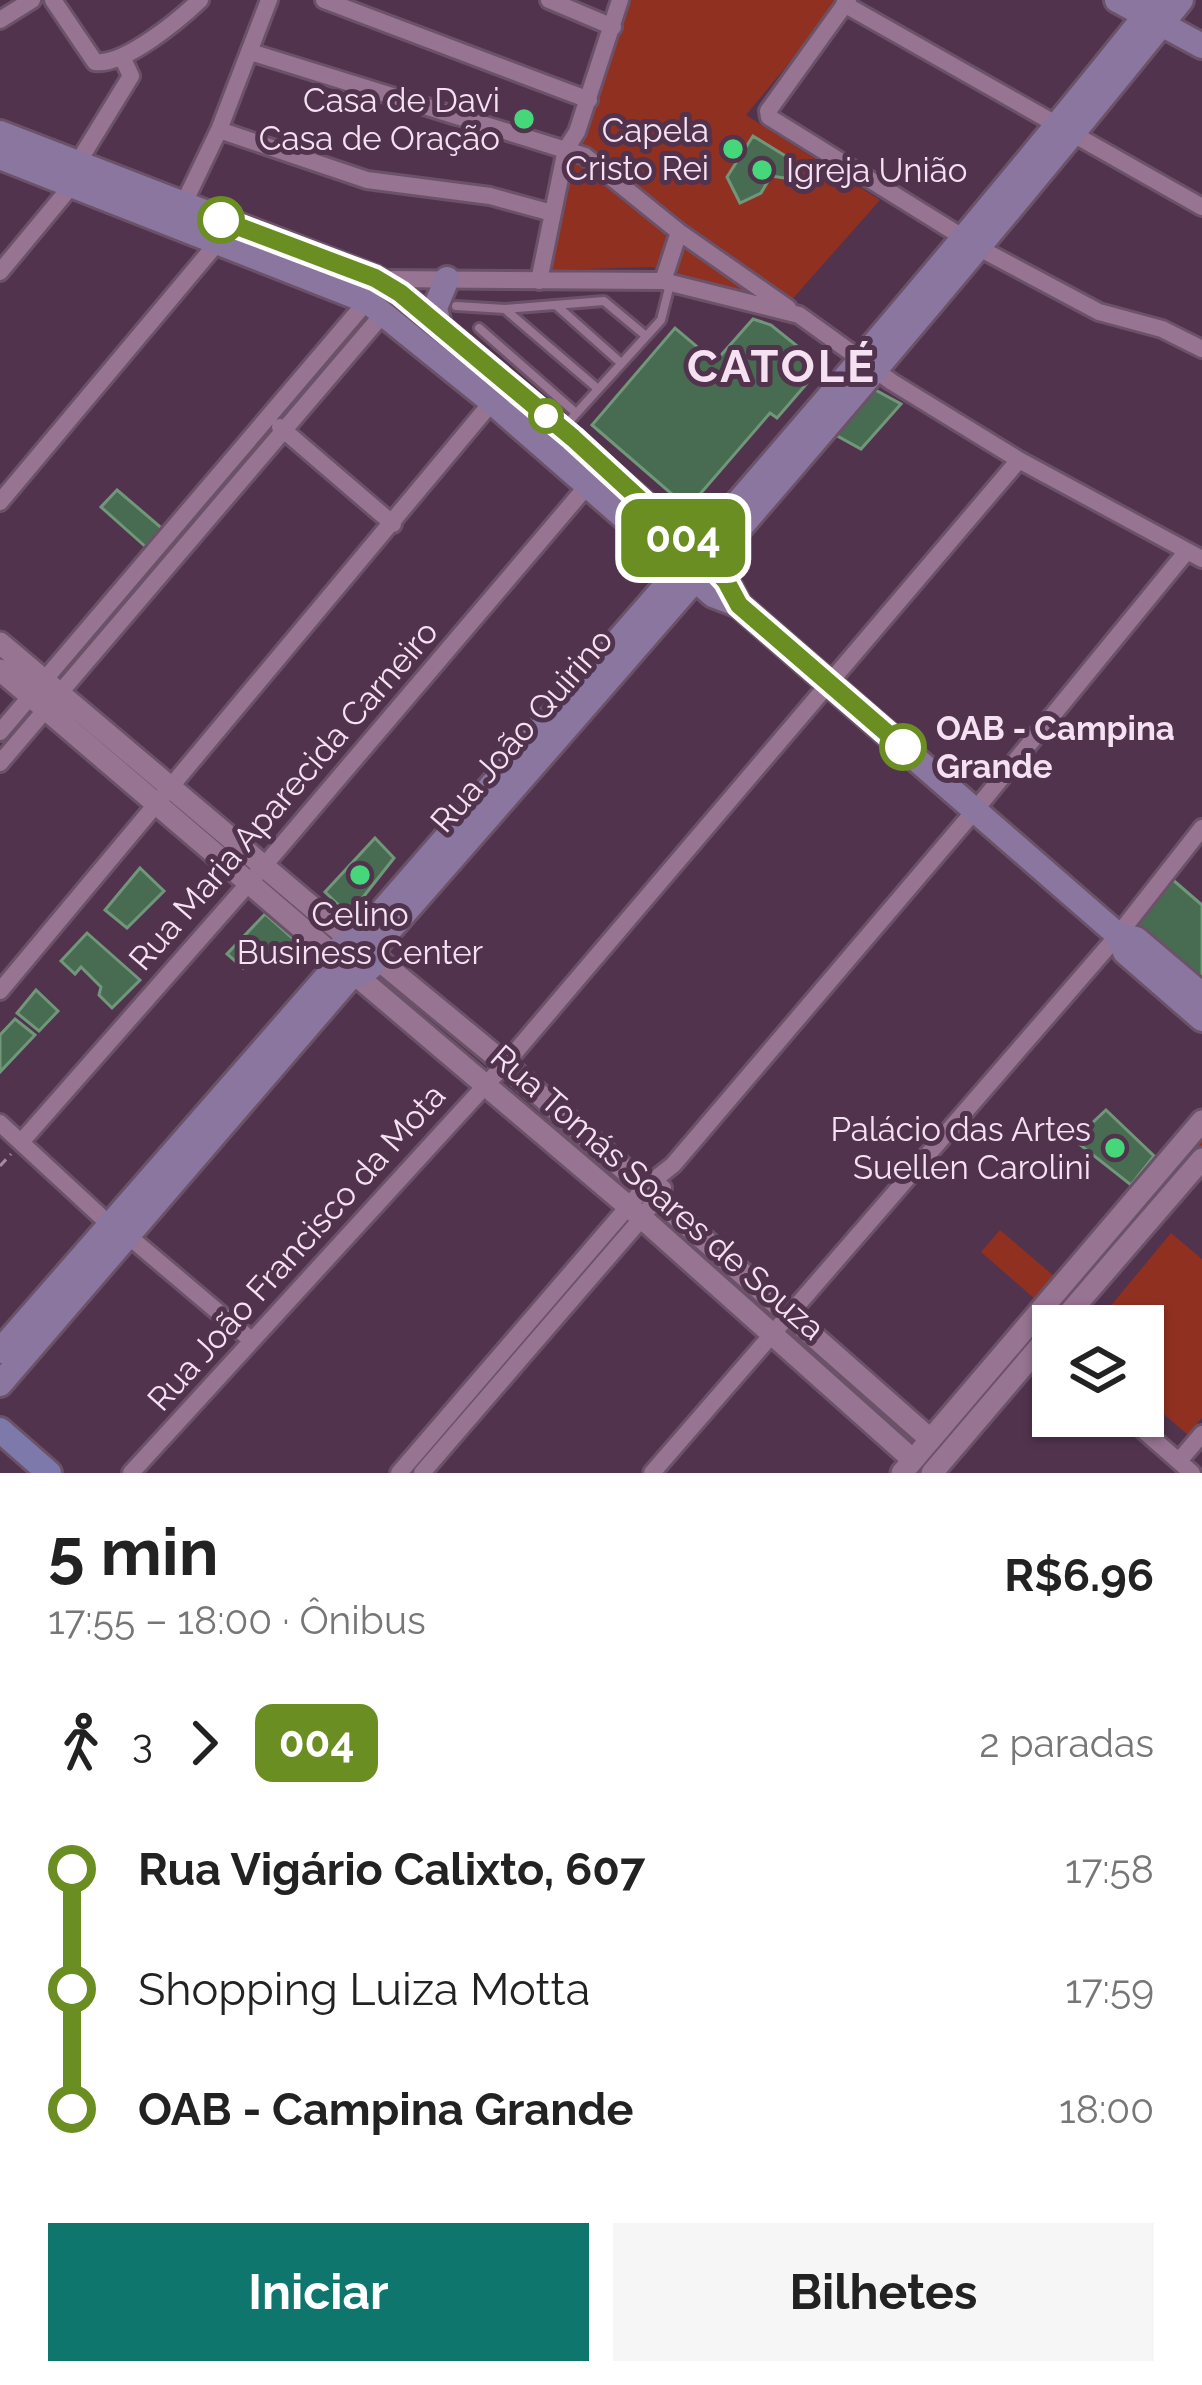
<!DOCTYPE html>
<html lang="pt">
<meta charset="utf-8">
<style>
body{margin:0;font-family:Raleway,sans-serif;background:#f6f6f6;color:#222;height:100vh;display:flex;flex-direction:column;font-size:45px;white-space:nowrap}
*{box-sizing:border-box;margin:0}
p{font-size:39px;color:#767676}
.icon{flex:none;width:66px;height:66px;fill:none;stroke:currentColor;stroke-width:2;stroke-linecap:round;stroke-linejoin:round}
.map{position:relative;height:1473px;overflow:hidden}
.side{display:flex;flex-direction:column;background:#fff;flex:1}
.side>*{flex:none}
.badge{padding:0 24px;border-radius:18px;font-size:42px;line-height:78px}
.controls{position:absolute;left:1032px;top:1305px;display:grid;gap:24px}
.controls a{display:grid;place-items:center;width:132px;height:132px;border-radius:0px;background:#fff;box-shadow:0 3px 9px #0004;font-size:60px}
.map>.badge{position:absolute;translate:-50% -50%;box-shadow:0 0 0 6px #fff}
.legs{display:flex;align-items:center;gap:18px;height:132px;padding:0 48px;font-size:39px}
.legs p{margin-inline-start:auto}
.summary{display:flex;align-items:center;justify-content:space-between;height:204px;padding:0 48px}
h1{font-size:66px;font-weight:700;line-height:90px}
.action{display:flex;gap:24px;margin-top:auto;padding:24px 48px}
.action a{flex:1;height:138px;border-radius:0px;background:#0f766e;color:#fff;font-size:48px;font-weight:700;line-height:138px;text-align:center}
.action a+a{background:#f6f6f6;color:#222}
ul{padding:0 48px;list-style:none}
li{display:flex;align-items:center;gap:42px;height:120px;font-size:45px}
li i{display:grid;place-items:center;width:18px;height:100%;margin:0 15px;background:currentColor}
li i::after{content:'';width:30px;height:30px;margin:-15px;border:9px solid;border-radius:50%;background:#fff}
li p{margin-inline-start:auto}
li:first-child i{background:linear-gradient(#0000 50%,currentColor 0)}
li:last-child i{background:linear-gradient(currentColor 50%,#0000 0)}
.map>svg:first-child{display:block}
.green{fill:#903021}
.building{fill:#486c51;stroke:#71977a;stroke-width:3}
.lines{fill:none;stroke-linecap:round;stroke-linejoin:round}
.service-casing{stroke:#6b5268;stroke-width:14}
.minor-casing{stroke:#6b5268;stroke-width:22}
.tertiary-casing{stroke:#6b5268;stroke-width:27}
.secondary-casing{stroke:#6b5268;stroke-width:30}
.primary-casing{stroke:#6b5268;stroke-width:30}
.path{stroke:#a48ba0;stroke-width:3;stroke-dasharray:9 6;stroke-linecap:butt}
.service{stroke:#977492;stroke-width:8}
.minor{stroke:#977492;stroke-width:16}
.tertiary{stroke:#977492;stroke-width:21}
.secondary{stroke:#8a769f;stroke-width:24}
.primary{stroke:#7d79ab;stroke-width:24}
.line-1-casing{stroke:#fff;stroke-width:27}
.line-1{stroke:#6b8e23;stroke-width:18}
.poi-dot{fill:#45d77a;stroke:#51334d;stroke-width:4.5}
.stop-1-dot{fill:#fff;stroke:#6b8e23;stroke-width:6}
.labels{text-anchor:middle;stroke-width:10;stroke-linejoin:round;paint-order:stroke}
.poi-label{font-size:33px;fill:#f5e1f1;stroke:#51334d;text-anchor:end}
.stop-label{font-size:33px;font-weight:bold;fill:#f5e1f1;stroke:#51334d;text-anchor:start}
.street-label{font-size:33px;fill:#f5e1f1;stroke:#51334d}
.district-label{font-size:45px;font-weight:bold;letter-spacing:3px;fill:#f5e1f1;stroke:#51334d}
</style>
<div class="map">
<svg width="1202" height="1473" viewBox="0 0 1202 1473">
<rect width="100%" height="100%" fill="#51334d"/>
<path class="green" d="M629 0H841L746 115 880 200 788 304 712 288 652 267 549 270 569 155 586 135Z
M1202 1127V1153L947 1450 936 1438Z
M1000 1230 1054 1276 1036 1300 981 1252Z
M1171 1233 1202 1259V1418L1188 1435 1143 1396V1326H1094Z"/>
<path class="building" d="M753 136 797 163 784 178 771 176 761 193 740 203 727 177Z
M753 319 771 325 822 366 777 418 770 413 688 508 592 425 675 328 715 362Z
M868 386 901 404 861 449 832 433Z
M117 490 164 530 147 548 101 507Z
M375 838 394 858 349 915 325 892Z
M140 868 164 891 127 928 105 910Z
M1173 880 1202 905V994L1129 932Z
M265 914 300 945 282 964 274 956 267 963 256 955 243 968 227 954Z
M87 933 140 980 112 1008 99 995 101 987 81 967 75 974 61 961Z
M36 990 58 1011 39 1031 17 1013Z
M15 1019 35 1035 0 1072V1035Z
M1106 1110 1154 1156 1131 1185 1074 1140Z"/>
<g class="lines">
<defs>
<path id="service" d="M456 306 505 309 604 301 646 336
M557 306 621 363
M506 310 598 389
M479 328 576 413
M563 428 661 320 670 284"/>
<path id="minor" d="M53 0 95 62C124 66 179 20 200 0
M324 0 589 100
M549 0 613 27
M848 0 768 111 769 117 964 238
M844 4 1202 207
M0 20 32 0
M250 52 585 156 679 232 788 308
M219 130 367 180 490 196 552 213
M77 164 131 76 122 57
M183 205 219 130 269 0
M979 248 1099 312 1162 329 1202 349
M0 272 73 184
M382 279 663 281 799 315 892 382 1019 460 1202 559
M539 281 566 149 577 132 620 0
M663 281 679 232
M280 427 393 524
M0 502 218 242
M0 732 367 301
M0 763 383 314
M0 991 492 402
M0 1123 109 1224
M22 1141 263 867 587 486
M126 1234 250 1339
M1127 1416 1192 1473
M1179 1461 1202 1434
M131 1473 505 1064 1019 460
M399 1473 645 1187 673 1165 976 809 1187 551
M422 1473 642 1218 663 1188
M652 1473 1118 935 1202 828"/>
<path id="tertiary" d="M0 643 351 940
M0 670 338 959
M374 956 505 1064 930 1439
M357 976 642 1218 913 1460
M1058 1326 1202 1159
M902 1473 1202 1121
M932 1473 1053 1331"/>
<path id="secondary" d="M1117 0 1202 46
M0 133 375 278 400 293 660 517 726 581 739 605
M0 157 367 301 492 402 713 595 739 605 1118 935 1125 952 1202 1019
M439 325 435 308 447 279
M1118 935 1136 939 1202 995
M358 940 369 945 374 956 371 967 357 976 346 973 338 964 341 947 365 931C632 623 904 319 1158 0
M372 950C646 637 921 324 1181 0
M0 1351 338 964
M0 1384 351 976"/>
<path id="primary" d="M0 1430 49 1473"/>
</defs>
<use href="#service" class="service-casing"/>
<use href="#minor" class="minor-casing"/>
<use href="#tertiary" class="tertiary-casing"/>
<use href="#secondary" class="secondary-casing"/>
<use href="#primary" class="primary-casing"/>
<path class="path" d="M0 1166 11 1154"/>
<use href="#service" class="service"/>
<use href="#minor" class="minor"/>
<use href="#tertiary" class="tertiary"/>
<use href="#secondary" class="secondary"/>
<use href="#primary" class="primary"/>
</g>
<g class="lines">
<defs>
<path id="line-1" d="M221 220 375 278 400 293 573 438 710 564 726 581 739 605 903 747"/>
</defs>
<use href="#line-1" class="line-1-casing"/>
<use href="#line-1" class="line-1"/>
</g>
<g class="poi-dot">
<circle cx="524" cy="119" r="12"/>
<circle cx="733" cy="149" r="12"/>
<circle cx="762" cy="170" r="12"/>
<circle cx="360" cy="875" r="12"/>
<circle cx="1115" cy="1148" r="12"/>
</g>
<g class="stop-1-dot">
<circle cx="221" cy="220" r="21"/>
<circle cx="546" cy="416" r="15"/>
<circle cx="903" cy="747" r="21"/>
</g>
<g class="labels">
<g class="poi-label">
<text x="500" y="112">Casa de Davi<tspan x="500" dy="38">Casa de Oração</tspan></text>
<text x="709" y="142">Capela<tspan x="709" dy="38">Cristo Rei</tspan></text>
<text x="786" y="182" text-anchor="start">Igreja União</text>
<text x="360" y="926" text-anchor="middle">Celino<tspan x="360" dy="38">Business Center</tspan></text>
<text x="1091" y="1141">Palácio das Artes<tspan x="1091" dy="38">Suellen Carolini</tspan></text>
</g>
<g class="stop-label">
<text x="936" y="740">OAB - Campina<tspan x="936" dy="38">Grande</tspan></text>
</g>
<g class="street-label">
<text transform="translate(521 730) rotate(-49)" y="12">Rua João Quirino</text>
<text transform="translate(283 795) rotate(-49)" y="12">Rua Maria Aparecida Carneiro</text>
<text transform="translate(658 1192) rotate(41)" y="12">Rua Tomás Soares de Souza</text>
<text transform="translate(296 1247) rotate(-48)" y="12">Rua João Francisco da Mota</text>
</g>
<g class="district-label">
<text x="782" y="382">CATOLÉ</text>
</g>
</g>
</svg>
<div class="controls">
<a><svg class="icon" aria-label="layers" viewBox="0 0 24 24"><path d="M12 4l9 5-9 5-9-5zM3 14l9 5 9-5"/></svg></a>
</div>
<b class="badge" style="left:683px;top:538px;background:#6b8e23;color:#fff">004</b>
</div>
<section class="side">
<div class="summary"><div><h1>5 min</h1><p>17:55 – 18:00 · Ônibus</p></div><b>R$6.96</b></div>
<div class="legs"><svg class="icon" aria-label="walk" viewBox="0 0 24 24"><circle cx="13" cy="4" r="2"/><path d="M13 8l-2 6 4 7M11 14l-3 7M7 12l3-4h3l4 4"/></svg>3<svg class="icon" aria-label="forward" viewBox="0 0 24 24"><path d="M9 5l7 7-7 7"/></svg><b class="badge" style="background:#6b8e23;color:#fff">004</b><p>2 paradas</p></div>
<ul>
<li><i style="color:#6b8e23"></i><b>Rua Vigário Calixto, 607</b><p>17:58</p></li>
<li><i style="color:#6b8e23"></i><span>Shopping Luiza Motta</span><p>17:59</p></li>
<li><i style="color:#6b8e23"></i><b>OAB - Campina Grande</b><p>18:00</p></li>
</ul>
<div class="action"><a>Iniciar</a><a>Bilhetes</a></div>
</section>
